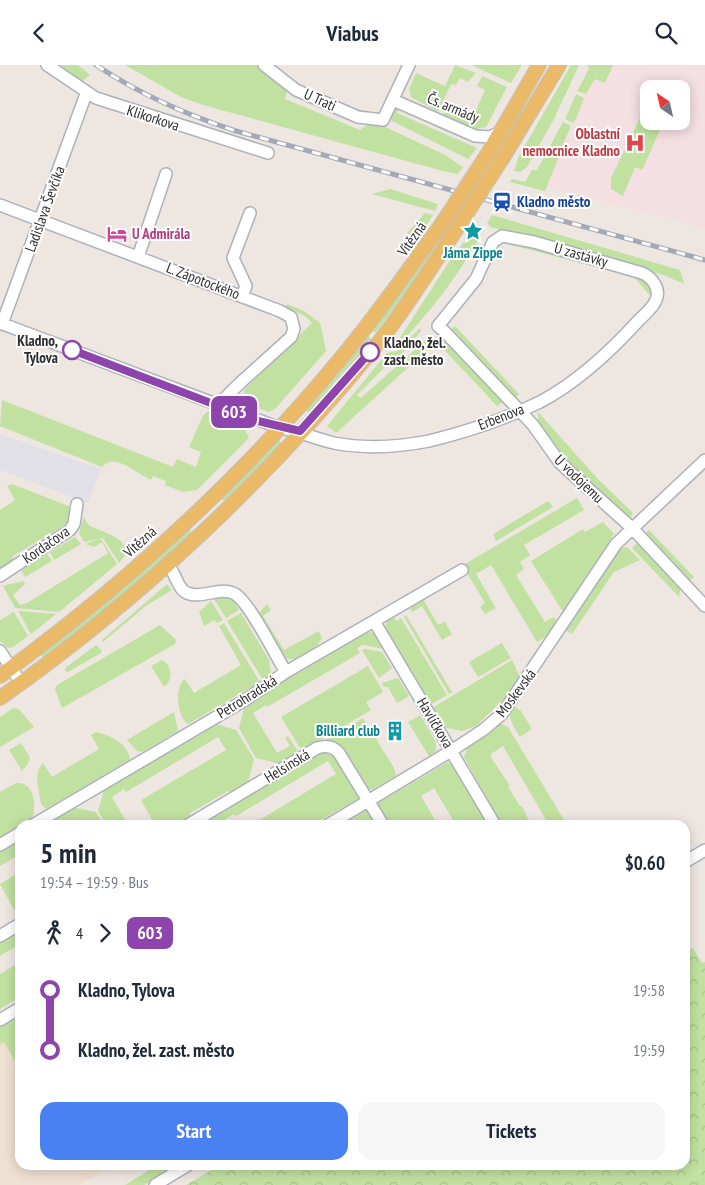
<!DOCTYPE html>
<meta charset="utf-8">
<style>
body{margin:0;font-family:"PT Sans Narrow",sans-serif;background:#f6f6f7;color:#1f2937;height:100vh;display:flex;flex-direction:column;font-size:19px;white-space:nowrap}
*{box-sizing:border-box;margin:0}
p{font-size:16px;color:#747a83}
.icon{flex:none;width:28px;height:28px;fill:none;stroke:currentColor;stroke-width:2;stroke-linecap:round;stroke-linejoin:round}
.map{position:relative;flex:1;overflow:hidden}
.panel{position:absolute;left:15px;top:755px;width:675px;height:350px;display:flex;flex-direction:column;background:#fff;border-radius:15px;box-shadow:0 2px 12px #0003}
.panel>*{flex:none}
.badge{padding:0 10px;border-radius:8px;font-size:18px;line-height:32px}
.needle{width:32px;rotate:326deg}
.fabs{position:absolute;left:640px;top:15px;display:grid;gap:10px}
.fabs a{display:grid;place-items:center;width:50px;height:50px;border-radius:10px;background:#fff;box-shadow:0 2px 12px #0003;font-size:25px}
.map>.badge{position:absolute;translate:-50% -50%;box-shadow:0 0 0 2px #fff}
.legs{display:flex;align-items:center;gap:8px;height:55px;padding:0 25px;font-size:16px}
.legs p{margin-inline-start:auto}
.overview{display:flex;align-items:center;justify-content:space-between;height:85px;padding:0 25px}
h1{font-size:28px;font-weight:800;line-height:38px}
.action{display:flex;gap:10px;margin-top:auto;padding:10px 25px}
.action a{flex:1;height:58px;border-radius:15px;background:#4981f3;color:#fff;font-size:20px;font-weight:800;line-height:58px;text-align:center}
.action a+a{background:#f6f6f7;color:#1f2937}
ul{padding:0 25px;list-style:none}
li{display:flex;align-items:center;gap:18px;height:60px;font-size:19px}
li i{display:grid;place-items:center;width:8px;height:100%;margin:0 6px;background:currentColor}
li i::after{content:'';width:12px;height:12px;margin:-6px;border:4px solid;border-radius:50%;background:#fff}
li p{margin-inline-start:auto}
li:first-child i{background:linear-gradient(#0000 50%,currentColor 0)}
li:last-child i{background:linear-gradient(currentColor 50%,#0000 0)}
header{display:flex;justify-content:space-between;align-items:center;height:65px;padding:0 25px;background:#fff;font-size:22px;font-weight:800}
.map>svg:first-child{display:block}
.industrial{fill:#e1e0e7}
.education{fill:#eee1d1}
.medical{fill:#f4dfe3;fill-rule:evenodd}
.grass{fill:#c0e1a0}
.forest{fill:url(#forest-crowns)}
.lines{fill:none;stroke-linecap:round;stroke-linejoin:round}
.minor-casing{stroke:#adb1b9;stroke-width:14}
.major-casing{stroke:#c4c4c4;stroke-width:16}
.minor{stroke:#fff;stroke-width:11}
.major{stroke:#ebba68;stroke-width:14}
.rail-casing{stroke:#a3a9b6;stroke-width:5}
.rail{stroke:#fff;stroke-width:3;stroke-dasharray:9;stroke-linecap:butt}
.major-bridge-casing{stroke:#c4c4c4;stroke-width:16;stroke-linecap:butt}
.major-bridge{stroke:#ebba68;stroke-width:14}
.line-1-casing{stroke:#fff;stroke-width:11}
.line-1{stroke:#8e44ad;stroke-width:8}
.stop-1-dot{fill:#fff;stroke:#8e44ad;stroke-width:2.5}
.labels{text-anchor:middle;stroke-width:4;stroke-linejoin:round;paint-order:stroke}
.street-label{font-size:15px;fill:#2d2d2d;stroke:#fff}
.health-label{font-size:15px;font-weight:bold;fill:#be3a42;stroke:#fff;text-anchor:end}
.transit-label{font-size:15px;font-weight:bold;fill:#164399;stroke:#fff;text-anchor:start}
.hotel-label{font-size:15px;font-weight:bold;fill:#b23c85;stroke:#fff;text-anchor:start}
.culture-label{font-size:15px;font-weight:bold;fill:#0d838f;stroke:#fff}
.stop-label{font-size:15px;font-weight:bold;fill:#2d2d2d;stroke:#fff;text-anchor:end}
</style>
<header><svg class="icon" aria-label="back" viewBox="0 0 24 24"><path d="M15 5l-7 7 7 7"/></svg>Viabus<svg class="icon" aria-label="search" viewBox="0 0 24 24"><circle cx="10" cy="10" r="6"/><path d="M15 15l6 6"/></svg></header>
<div class="map">
<svg width="705" height="1120" viewBox="0 0 705 1120">
<defs>
<pattern id="forest-crowns" width="20" height="18" patternUnits="userSpaceOnUse" patternTransform="scale(1.25)"><rect width="20" height="18" fill="#c0e1a0"/><path d="M2 6a3 3 0 1 1 6 0M12 15a3 3 0 1 1 6 0" fill="none" stroke="#a5c18a"/></pattern>
</defs>
<rect width="100%" height="100%" fill="#eee6e1"/>
<path class="industrial" d="M0 369 101 404 88 438 0 405Z"/>
<path class="education" d="M4 977 20 1005V1100H113L79 1120H0V980Z"/>
<path class="medical" d="M613 0H705V163L546 122 587 26 595 13 610 4ZM649 24H681V56H649Z"/>
<path class="grass" d="M52 0H78L90 10 79 19Z
M125 0H256L287 26 285 34 360 65 368 59H379L445 90 463 102 458 109 443 106 203 40 181 32Z
M455 0 476 8 468 17 460 13 456 20 451 19 438 47 411 32 409 24 416 8 445 21Z
M471 0H522L511 18Z
M571 0H579L554 54 527 102 520 107 514 106 519 91Z
M587 0H613L605 18 595 14 586 29 577 26 589 4Z
M482 11 507 22 486 62 471 65 442 53 448 39 474 50 485 25 477 21Z
M576 29 584 33 576 54 573 58 565 54Z
M649 34V56H664L642 105 635 102 623 131 611 124V113Z
M387 42 398 44 397 48 477 83 468 94 384 52Z
M563 57 571 61 560 86 550 81Z
M548 85 558 90V94L545 126 510 117 512 114 525 117 532 105H537Z
M390 124 438 139 435 146 372 129Z
M425 148 433 150 417 176 407 168Z
M492 150 680 205 684 219 666 211 527 169 492 163 487 158Z
M475 162 479 165 480 172C457 211 432 246 400 278L396 279 447 200Z
M445 165 449 166 409 224 375 268 371 265Z
M509 175 643 213 653 226 652 235 630 259 651 232 634 212 500 177Z
M287 239 304 246 320 258 326 286 275 344 269 347 246 339 243 331 245 324 312 258 305 251 286 242Z
M455 261 519 329 514 334 449 266Z
M419 264 422 265 398 293 393 294 357 330 361 333 428 273 434 279 336 368 327 361 387 288 397 286Z
M367 270 371 274 310 346 307 347 305 344Z
M443 272 500 332 502 337 497 341 437 277Z
M2 335 173 402 177 394 196 402 201 387 189 382 203 351 208 346 245 364 249 373 197 425 183 427 165 420 166 416 153 411 151 415C137 409 115 387 102 402L0 361Z
M538 347 598 414 633 448 631 452 627 451 567 398 538 357Z
M279 374 281 379 225 437 221 433Z
M12 419 71 442 70 455 65 460 13 491 12 498 0 505V445L15 435 7 421Z
M577 433 584 445 524 480 530 490 520 497 524 504 516 510 545 557 553 552 557 555 548 570 537 577 491 500 476 509 496 543 485 549 480 542 485 538 467 508 460 502Z
M548 436 553 442 496 476 493 469Z
M84 451C85 455 86 458 90 461 101 467 142 476 119 498L103 473 84 477 79 468Z
M603 457 614 469 564 545 561 544 531 496 583 464 585 467Z
M190 463 192 468 126 527 43 593 40 589Z
M649 465 694 512 688 517 645 469Z
M75 472 81 479 54 495 50 487Z
M99 474 102 475 117 499 59 547 15 543 3 521 23 516 25 519 13 530 20 540 27 538 108 488 102 477 94 482 85 479Z
M638 477 681 522 679 532 632 483Z
M627 482 640 495 614 507 572 569 565 565 618 484Z
M47 489 52 496 25 512 21 505Z
M167 519 172 525 147 540 103 577 102 575Z
M219 531 234 536 239 545 226 553 214 534Z
M423 534 438 560 445 557 452 569 442 575 422 541 412 547 409 542Z
M211 536 223 555 217 558 214 555 204 561 199 547Z
M267 539 271 545 263 551 284 585 319 566 322 573C316 585 298 598 285 593L258 549Z
M18 546 56 549 31 569Z
M14 547 28 571 13 582 8 583 0 576V555Z
M241 548 269 595 271 608 263 615 227 556Z
M406 550 452 627 449 629 404 552Z
M393 551 397 556 401 553 447 630 430 640 385 564 387 556Z
M224 558 260 617 188 659C177 652 174 621 185 614L194 628 241 600 219 561Z
M160 560 176 575 175 579 62 643 55 624 57 620Z
M371 567 376 570 384 584 363 580 357 583 360 588 267 642 266 640 253 648 277 688 290 681 285 673 288 671 299 688 280 699 256 693 239 663 245 639 365 568Z
M502 578 511 593 478 612 469 597Z
M96 580 102 586 101 588 68 607 65 606V603Z
M365 584 382 587 392 603 379 613 362 585Z
M162 595C172 601 174 614 164 622L151 601Z
M512 595 520 612 506 632 476 661 462 666 443 662 432 643Z
M368 601 383 627 366 637 371 645 302 686 281 652Z
M398 613 409 631 397 638 388 622H384L382 618Z
M513 641 521 646 532 664 520 672C514 661 505 652 513 641Z
M13 643 19 644 34 662 0 682V652Z
M174 647 178 666 142 687 137 686 127 675Z
M420 650 436 677V686L429 691 408 657Z
M363 653 394 703 396 711 372 725C352 720 352 679 326 675Z
M212 658 236 665 254 694 248 718 231 728 228 726 190 748V753L177 760H155L141 735 226 685 218 672 126 727 124 724 112 732 128 760H107L98 746 105 722Z
M499 658 508 662 567 760H549L503 681 491 689 492 694 510 721 508 722 520 741H522L531 760H502L464 692 468 681Z
M96 667C110 670 129 679 130 695L46 744 41 739C39 725 33 708 43 698L52 712 99 684 91 670Z
M21 678 30 693 28 699 22 706 9 685Z
M318 686H333L359 730V734L311 760H251L336 709 328 696 236 751 234 749 222 756 224 760H210L214 747Z
M448 697 453 700 489 760H456L434 723 421 731 438 760 385 759 377 742 378 738Z
M16 718C34 716 37 740 32 753L0 772V727Z
M72 742 96 747 103 760H79L76 756 69 760H41Z
M367 746 381 760H342L365 746Z
M20 772V789L0 801V784Z
M20 807V853L19 854 0 819Z
M20 862V879L0 891V874Z
M20 897V932L0 944V909Z
M20 950V1005L4 977 0 980V962Z
M158 1100H178L144 1120H125Z"/>
<path class="forest" d="M693 883 702 898 705 897V1120H186L220 1100H685V886Z"/>
<g class="lines">
<defs>
<path id="minor" d="M47 0 96 33 268 88
M264 0 296 25 358 52 383 55 409 0
M393 35 475 71 490 72 502 66
M0 140 280 246 291 252 294 264 291 272 240 318 218 340
M138 192 166 109
M242 232 246 221 233 193 250 148
M0 258 280 363C299 366 316 374 334 378 365 384 398 382 429 376 466 367 505 354 540 337 578 317 610 287 639 255 644 250 653 243 656 235 661 224 652 212 642 208L534 177 502 171 493 177 476 214 438 261 444 266 519 345 533 360 560 398 633 464 705 541
M2 259 86 29
M167 499C176 508 177 522 185 527 200 536 220 520 235 529 250 538 275 590 286 607
M0 511 70 465 74 459 77 439
M374 556 495 760
M0 586 21 618
M33 760 245 635 286 607 462 505
M188 760 317 683C326 680 333 681 339 688L383 760
M328 760 451 686 483 665 502 649 616 479 705 395
M0 780 20 768
M685 797 705 785
M0 871 20 859
M0 955 20 943
M155 1120 188 1100"/>
<path id="major" d="M487 90 539 0
M502 94 559 0
M0 611C126 519 242 413 341 293 377 250 408 205 441 160
M0 633C141 534 271 411 379 277 407 242 431 202 456 165"/>
</defs>
<use href="#minor" class="minor-casing"/>
<use href="#major" class="major-casing"/>
<use href="#minor" class="minor"/>
<use href="#major" class="major"/>
<defs>
<path id="rail" d="M96 0C139 29 187 50 236 66L705 195"/>
</defs>
<use href="#rail" class="rail-casing"/>
<use href="#rail" class="rail"/>
<defs>
<path id="major-bridge" d="M441 160 487 90
M456 165 502 94"/>
</defs>
<use href="#major-bridge" class="major-bridge-casing"/>
<use href="#major-bridge" class="major-bridge"/>
</g>
<g class="lines">
<defs>
<path id="line-1" d="M72 285 258 356 300 366 370 287"/>
</defs>
<use href="#line-1" class="line-1-casing"/>
<use href="#line-1" class="line-1"/>
</g>
<defs>
<symbol id="hospital-bare" viewBox="-9 -9 18 18"><path d="M-5-5h3v3.5h4V-5h3V5h-3V1.5h-4V5h-3Z" fill="#e0444e" stroke="#fff" stroke-width="2.5" paint-order="stroke"/></symbol>
<symbol id="station-bare" viewBox="-9 -9 18 18"><path d="M-3-6H3Q5-6 5-4V2Q5 4 3 4L4.5 6H3L1.5 4h-3L-3 6H-4.5L-3 4Q-5 4-5 2V-4Q-5-6-3-6ZM-3.5-4v3h7v-3ZM-3.5 1v1.5H-2V1ZM2 1v1.5H3.5V1Z" fill="#1a4fb4" stroke="#fff" stroke-width="2.5" paint-order="stroke"/></symbol>
<symbol id="sight-bare" viewBox="-9 -9 18 18"><path d="M0-6L1.8-2.2L6-1.7L2.9 1.2L3.7 5.4L0 3.3L-3.7 5.4L-2.9 1.2L-6-1.7L-1.8-2.2Z" fill="#0f9aa8" stroke="#fff" stroke-width="2.5" paint-order="stroke"/></symbol>
<symbol id="hotel-bare" viewBox="-9 -9 18 18"><path d="M-6-4.5h1.5V1H6V5H4.5V3h-9V5H-6ZM-4 0a1.8 1.8 0 1 1 3.6 0ZM.5 0V-2.5h3Q6-2.5 6 0Z" fill="#d1479c" stroke="#fff" stroke-width="2.5" paint-order="stroke"/></symbol>
<symbol id="building-bare" viewBox="-9 -9 18 18"><path d="M-4-6H4V6H1V3H-1V6H-4ZM-2.5-4.3h1.7v1.8h-1.7ZM.8-4.3h1.7v1.8H.8ZM-2.5-1h1.7V.8h-1.7ZM.8-1h1.7V.8H.8Z" fill="#0f9aa8" stroke="#fff" stroke-width="2.5" paint-order="stroke"/></symbol>
</defs>
<g fill-rule="evenodd">
<use href="#hospital-bare" x="621" y="64" width="28" height="28"/>
<use href="#station-bare" x="488" y="123" width="28" height="28"/>
<use href="#sight-bare" x="459" y="152" width="28" height="28"/>
<use href="#hotel-bare" x="103" y="155" width="28" height="28"/>
<use href="#building-bare" x="381" y="652" width="28" height="28"/>
</g>
<g class="stop-1-dot">
<circle cx="72" cy="285" r="9"/>
<circle cx="370" cy="287" r="9"/>
</g>
<g class="labels">
<g class="street-label">
<text transform="translate(320 35) rotate(24)" y="5">U Trati</text>
<text transform="translate(453 43) rotate(23)" y="5">Čs. armády</text>
<text transform="translate(153 53) rotate(18)" y="5">Klikorkova</text>
<text transform="translate(45 144) rotate(-70)" y="5">Ladislava Ševčíka</text>
<text transform="translate(412 174) rotate(-55)" y="5">Vítězná</text>
<text transform="translate(581 190) rotate(16)" y="5">U zastávky</text>
<text transform="translate(203 216) rotate(21)" y="5">L. Zápotockého</text>
<text transform="translate(501 352) rotate(-21)" y="5">Erbenova</text>
<text transform="translate(579 414) rotate(44)" y="5">U vodojemu</text>
<text transform="translate(140 477) rotate(-42)" y="5">Vítězná</text>
<text transform="translate(46 480) rotate(-35)" y="5">Kordačova</text>
<text transform="translate(516 628) rotate(-53)" y="5">Moskevská</text>
<text transform="translate(247 632) rotate(-32)" y="5">Petrohradská</text>
<text transform="translate(435 658) rotate(59)" y="5">Havlíčkova</text>
<text transform="translate(287 701) rotate(-31)" y="5">Helsinská</text>
</g>
<g class="health-label">
<text x="620" y="74">Oblastní<tspan x="620" dy="17">nemocnice Kladno</tspan></text>
</g>
<g class="transit-label">
<text x="517" y="142">Kladno město</text>
</g>
<g class="hotel-label">
<text x="132" y="174">U Admirála</text>
</g>
<g class="culture-label">
<text x="473" y="193">Jáma Zippe</text>
<text x="380" y="671" text-anchor="end">Billiard club</text>
</g>
<g class="stop-label">
<text x="58" y="281">Kladno,<tspan x="58" dy="17">Tylova</tspan></text>
<text x="384" y="283" text-anchor="start">Kladno, žel.<tspan x="384" dy="17">zast. město</tspan></text>
</g>
</g>
</svg>
<div class="fabs">
<a><svg class="needle" viewBox="-14 -14 28 28"><path d="M0-13l5 13h-10z" fill="#e53935"/><path d="M0 13l5-13h-10z" fill="#747a83"/></svg></a>
</div>
<b class="badge" style="left:234px;top:347px;background:#8e44ad;color:#fff">603</b>
<section class="panel">
<div class="overview"><div><h1>5 min</h1><p>19:54 – 19:59 · Bus</p></div><b>$0.60</b></div>
<div class="legs"><svg class="icon" aria-label="walk" viewBox="0 0 24 24"><circle cx="13" cy="4" r="2"/><path d="M13 8l-2 6 4 7M11 14l-3 7M7 12l3-4h3l4 4"/></svg>4<svg class="icon" aria-label="forward" viewBox="0 0 24 24"><path d="M9 5l7 7-7 7"/></svg><b class="badge" style="background:#8e44ad;color:#fff">603</b></div>
<ul>
<li><i style="color:#8e44ad"></i><b>Kladno, Tylova</b><p>19:58</p></li>
<li><i style="color:#8e44ad"></i><b>Kladno, žel. zast. město</b><p>19:59</p></li>
</ul>
<div class="action"><a>Start</a><a>Tickets</a></div>
</section>
</div>
